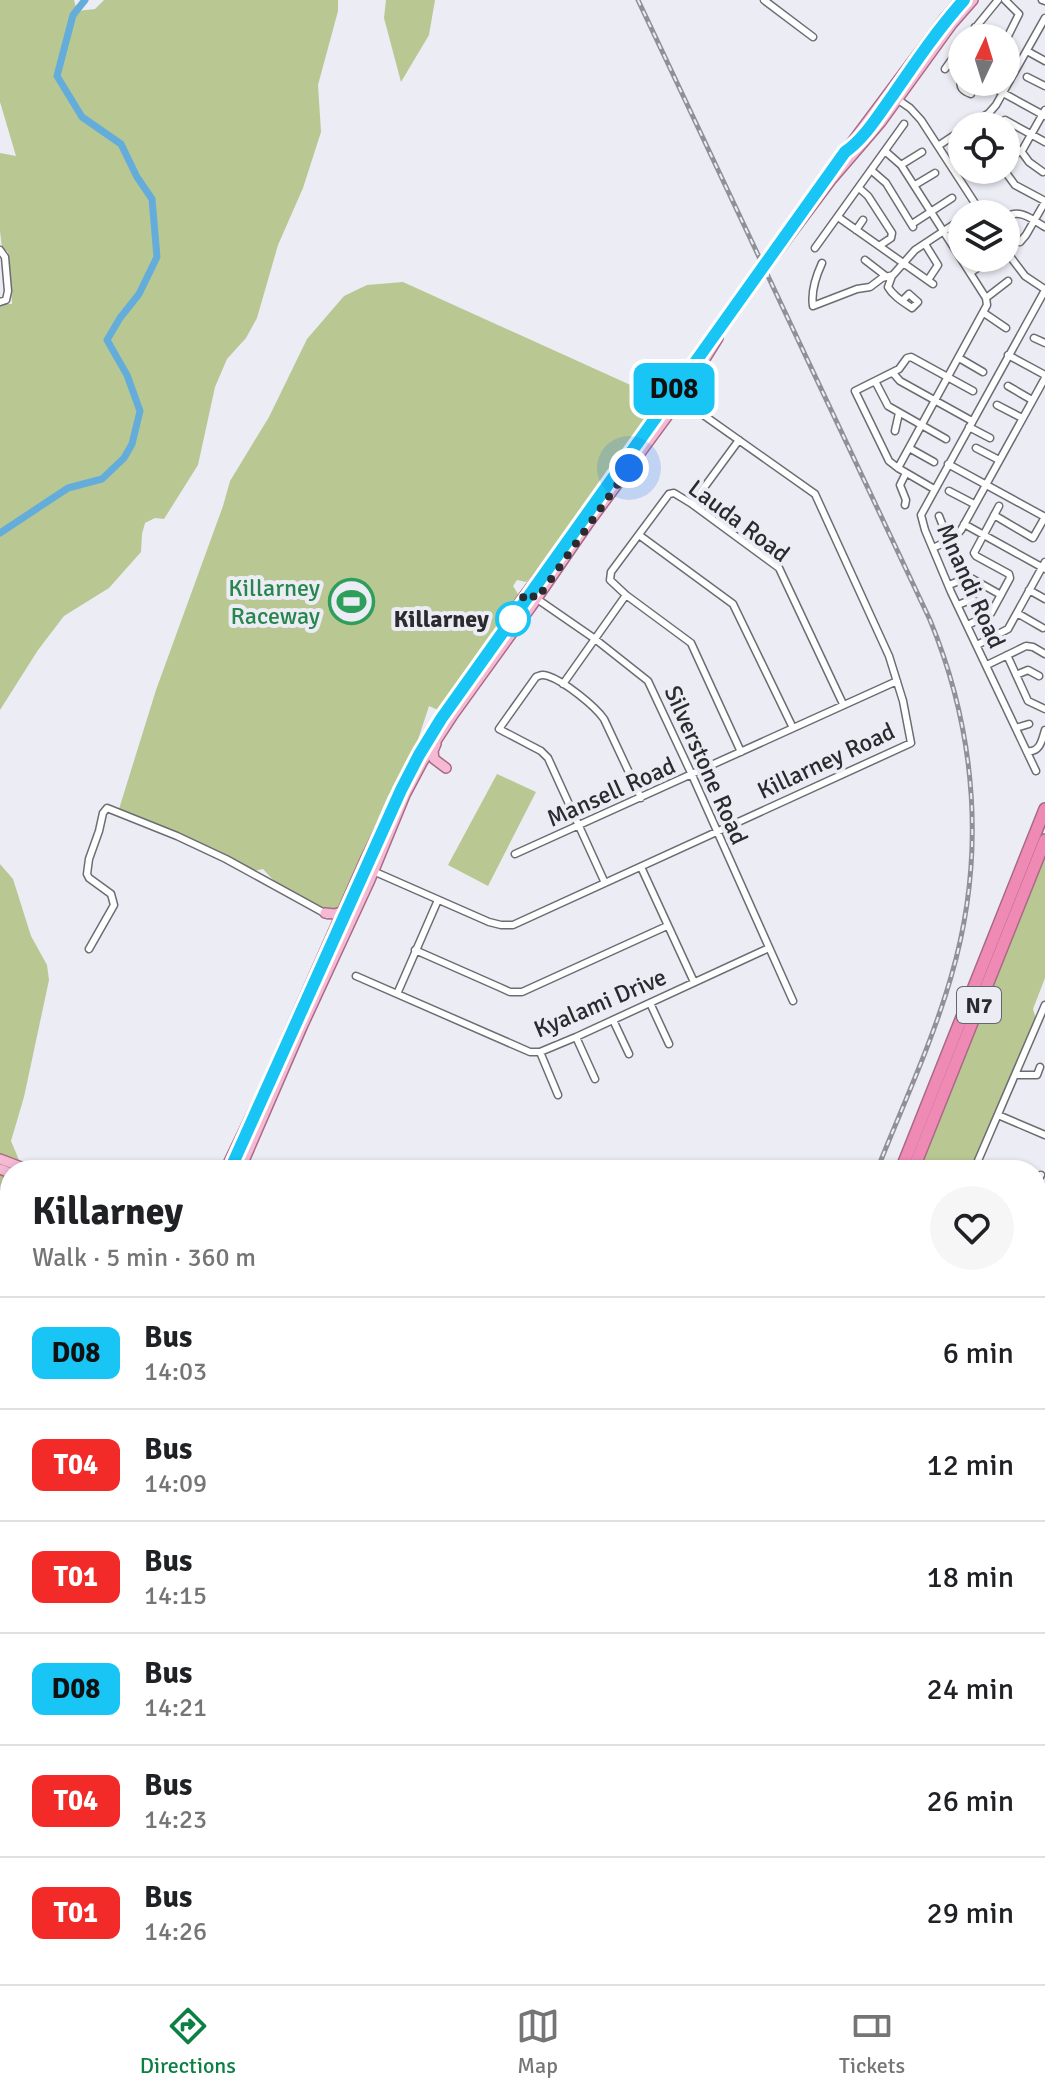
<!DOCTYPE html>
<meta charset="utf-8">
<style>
body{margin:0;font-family:Signika,sans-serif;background:#f6f6f6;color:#202124;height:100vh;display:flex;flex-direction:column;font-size:30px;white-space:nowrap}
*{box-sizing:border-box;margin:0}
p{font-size:26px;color:#757577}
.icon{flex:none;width:44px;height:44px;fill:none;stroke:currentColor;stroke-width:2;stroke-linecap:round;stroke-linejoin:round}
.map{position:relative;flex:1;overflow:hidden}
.sheet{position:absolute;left:0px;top:1160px;width:1046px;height:824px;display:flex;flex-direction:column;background:#fff;border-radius:32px 32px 0 0;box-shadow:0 2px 6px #0004}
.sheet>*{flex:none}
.badge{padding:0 16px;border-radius:12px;font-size:28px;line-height:52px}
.needle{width:52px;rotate:4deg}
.buttons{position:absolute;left:948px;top:24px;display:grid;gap:16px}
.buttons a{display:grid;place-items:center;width:72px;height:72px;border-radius:50%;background:#fff;box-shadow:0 2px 6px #0004;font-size:40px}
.you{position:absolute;width:40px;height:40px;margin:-20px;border:6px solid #fff;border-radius:50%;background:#1a73e8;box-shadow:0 0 0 12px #1a73e833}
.map>.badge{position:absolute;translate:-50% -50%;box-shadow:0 0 0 4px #fff}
.round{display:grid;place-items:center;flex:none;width:84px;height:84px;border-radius:42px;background:#f6f6f6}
.overview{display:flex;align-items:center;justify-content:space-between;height:136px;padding:0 32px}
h1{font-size:38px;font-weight:700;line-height:60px}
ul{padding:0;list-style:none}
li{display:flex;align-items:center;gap:24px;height:112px;padding:0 32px;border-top:2px solid #e0e0e0}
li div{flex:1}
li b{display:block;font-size:30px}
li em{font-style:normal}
li .badge{min-width:88px;font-weight:700;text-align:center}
.menu{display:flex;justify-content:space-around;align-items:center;height:112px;border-top:2px solid #e0e0e0;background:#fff;font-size:22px;color:#757577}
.menu a{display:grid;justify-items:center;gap:4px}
.menu .active{color:#0b8043}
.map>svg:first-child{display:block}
.green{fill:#b9c793}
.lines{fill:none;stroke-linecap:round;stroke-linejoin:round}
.stream{stroke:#64addb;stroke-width:2}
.river{stroke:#64addb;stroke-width:7}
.minor-casing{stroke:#6c6c73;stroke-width:9}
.major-casing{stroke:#aa6986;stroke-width:12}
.highway-casing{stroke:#aa6986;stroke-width:14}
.minor{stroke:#fff;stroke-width:6}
.major{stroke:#f5b9d3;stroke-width:9}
.highway{stroke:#ef8ab5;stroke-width:11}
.rail-casing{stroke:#909096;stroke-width:5}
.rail{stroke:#ececf5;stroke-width:2;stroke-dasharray:6;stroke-linecap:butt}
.major-bridge-casing{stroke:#aa6986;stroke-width:12;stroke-linecap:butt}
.major-bridge{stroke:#f5b9d3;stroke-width:9}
.line-casing{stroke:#fff;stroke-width:18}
.line{stroke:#18c5f4;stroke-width:12}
.walk{stroke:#2b2b2f;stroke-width:8;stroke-dasharray:0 14.4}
.stop-dot{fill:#fff;stroke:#18c5f4;stroke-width:4}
.labels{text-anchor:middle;stroke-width:8;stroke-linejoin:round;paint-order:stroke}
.shield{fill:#ececf5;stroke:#65656a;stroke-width:2}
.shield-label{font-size:22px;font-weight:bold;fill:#2b2b2f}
.street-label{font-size:24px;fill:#2b2b2f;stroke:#ececf5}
.leisure-label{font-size:24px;fill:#27864d;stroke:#ececf5;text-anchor:end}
.stop-label{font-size:24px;font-weight:bold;fill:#2b2b2f;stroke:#ececf5;text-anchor:end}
</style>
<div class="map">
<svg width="1045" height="1984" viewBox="0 0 1045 1984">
<rect width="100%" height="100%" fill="#ececf5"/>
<path class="green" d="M0 0H74L77 11 95 9 104 0H338V11L318 85 321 132 303 188 278 245 257 318 246 338 227 359 215 387 198 465 164 519 155 518 145 523 142 534 141 552 109 588 64 616 38 650 0 710V304H12L8 252 2 248 0 231V153L16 156 0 102Z
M386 0H435L429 35 401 82 384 18Z
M403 282 657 397V402L535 573 526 582 517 580 513 586 518 594 438 710 429 706 415 749 388 796 338 909 332 912 276 883 263 869 254 871 229 857 119 809 156 690 223 506 230 481 269 417 307 339 344 296 367 285Z
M497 774 536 792 488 886 448 865Z
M1045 852V978L1033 1009 1036 1019 970 1170H918Z
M0 864 13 879 31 936 47 965 49 980 24 1097 11 1141 19 1160V1166L0 1159Z
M0 1174 6 1177 10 1186 2 1268 4 1272 10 1275V1289L3 1296 0 1309Z"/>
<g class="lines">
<path class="stream" d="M105 1974 111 1977
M699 1974 700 1984"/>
<path class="river" d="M0 533 68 488 102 479 124 458 132 444 140 411 127 375 107 340 120 318 139 294 157 257 152 199 137 177 121 144 82 117 57 76 73 15 85 0"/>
<defs>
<path id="minor" d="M764 0 813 37
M1005 0 1019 14 1006 40
M1042 0 1045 1
M975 27 986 33
M967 38 998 0
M1027 51 1045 61
M950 63 962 71
M945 69 962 45
M1027 77 1045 86
M962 79C958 87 963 91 971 94
M983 82 1045 116
M897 99 910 108 921 120 982 214
M1005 120 1045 142
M968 126 989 113 996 105 1045 18
M938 146 962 130
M885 151 901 165 986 298 987 305 898 468
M1021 151 1029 162 1043 172
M1006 161 1023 149 1045 110
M901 165 922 152
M871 170 886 183 913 227
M1004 170 1015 185 1045 201
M982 176 992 170
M915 185 935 173
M859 188 868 196 892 233 891 238 879 246
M838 217 933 284
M1006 217C1020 208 1033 220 1045 227
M912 224 952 198
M856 230 863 220
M1020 242 1026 235 1045 202
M925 244 938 265 928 280
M815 248 904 124
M0 250 5 257 8 291 6 300 0 302
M1006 251 1025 276 1043 288
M865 260 887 277
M822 263C816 276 811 293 813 306L857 289 870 287 882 278 893 275 915 250 962 219
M970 273 992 258
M892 276 888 287C893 296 903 302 912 308L918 302 909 294 902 301
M986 298 1008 281
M984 313 1006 328
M1034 338 1045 343
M1008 355 1045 375
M959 358 983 372
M893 373 900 381 972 421
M875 381 888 406 946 439
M1008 386 1032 400
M855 391 899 369 907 358 911 357 973 391
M855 391 889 461 898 468 934 489
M997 405 1022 418
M969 427 990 438
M895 431 899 413
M909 448 934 462
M976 448 999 460
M948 464 1045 517
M949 491 974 504
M692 504 739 440
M905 505 906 500 900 485 906 473
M994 515 1033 538 1045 517
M939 516 949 541
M964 524 1045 569
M639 535 733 604 793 728
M933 548 954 538 961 530 1045 378
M949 585 969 577 1001 595
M1029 590 1045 599
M527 592 595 639 648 681 692 775 793 1001
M958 605 970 600 977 602
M1017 613 1043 628
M968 625 991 613 1010 578 1009 574 976 556 974 553 999 506
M977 645 1008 629 1045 562
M1007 655 1028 701 1045 709
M987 665 1026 646 1033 647 1045 654
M1016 675 1028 670 1039 676
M563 684 626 595
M1016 728 1029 724
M1027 751C1040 753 1042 740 1045 730
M741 752 691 643 626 595 610 580 611 572 669 494 674 493 692 504 779 568 843 704
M1036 771 951 592 925 530 921 515 1044 292
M515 854 897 681
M641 867 694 982
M373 871 489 922 501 925H513L911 743 903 701 889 656 815 494 678 397
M605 883 548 758 541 751 499 729 536 677C541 675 542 674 548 676 564 681 595 706 604 719L641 798
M89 949 114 905 111 894 89 878 87 874 89 859 99 831 103 813 107 808 177 836 226 859 328 915
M415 950 499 987 510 992H522L667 926
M356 976 530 1052H540L576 1037 769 948
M397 994 438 900
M650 1003 669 1044
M613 1020 629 1054
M576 1037 595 1079
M540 1052 558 1095
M1015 1075H1037L1040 1067
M998 1115 1045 1135
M976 1165 997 1167
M974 1170 1045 1005
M1036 1185 1041 1175
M1036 1239 1045 1219
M1036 1322 1045 1301
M1036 1341 1045 1345
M1039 1405 1036 1395 1040 1386
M1036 1447 1045 1451
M1036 1745 1045 1751
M1036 1755 1045 1761
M1042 1973H1045
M915 1974 925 1984
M926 1974 936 1984
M891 1984 897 1974"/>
<path id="major" d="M834 166 943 20 960 0
M775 255 832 179 881 122 952 24 973 0
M436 744 433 751 434 759 446 768
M325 913 335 914 341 912
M0 1159 29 1170
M0 1169 10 1173
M225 1170 262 1093 366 858 417 753 521 600 623 464 754 278
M240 1170 302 1027 370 880 405 795 423 761 453 715 531 607 588 524 680 399 718 338
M0 1851 10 1834
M0 1869 10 1851
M0 1902 10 1906
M0 1909 10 1914
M1036 1924 1045 1901
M1036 1947 1045 1924
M139 1974 161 1984
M154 1974 176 1984
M183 1974 185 1984
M1012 1984 1016 1974
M1021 1984 1025 1974"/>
<path id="highway" d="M901 1170 1045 809
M913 1170 1045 840
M626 1974 627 1984
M550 1984 560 1974
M576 1984 580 1974
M588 1984 592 1974"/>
</defs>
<use href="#minor" class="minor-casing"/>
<use href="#major" class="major-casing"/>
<use href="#highway" class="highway-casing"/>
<use href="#minor" class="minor"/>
<use href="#major" class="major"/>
<use href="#highway" class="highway"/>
<defs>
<path id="rail" d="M638 0 930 620C977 734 986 858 951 977 932 1043 902 1107 877 1170
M466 1984 474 1974"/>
</defs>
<use href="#rail" class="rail-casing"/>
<use href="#rail" class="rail"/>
<defs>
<path id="major-bridge" d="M754 278 776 248"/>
</defs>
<use href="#major-bridge" class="major-bridge-casing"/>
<use href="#major-bridge" class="major-bridge"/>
</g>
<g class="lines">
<defs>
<path id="line" d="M230 1170 401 790 419 755 441 719 845 152C865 138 879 114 893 95 915 63 938 29 964 0"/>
</defs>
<use href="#line" class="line-casing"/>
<use href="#line" class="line"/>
<path class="walk" d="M513 619 509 617 527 592 537 599 629 468"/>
</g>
<defs>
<symbol id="stadium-ring" viewBox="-11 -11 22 22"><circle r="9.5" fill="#ececf5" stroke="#2e9e5b" stroke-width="1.5"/><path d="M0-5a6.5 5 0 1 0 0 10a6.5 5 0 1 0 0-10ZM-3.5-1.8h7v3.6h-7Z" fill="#2e9e5b"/></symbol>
</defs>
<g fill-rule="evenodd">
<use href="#stadium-ring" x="326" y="576" width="51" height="51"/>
</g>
<circle class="stop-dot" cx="513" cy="619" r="16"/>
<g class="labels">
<rect class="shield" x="957" y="987" width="44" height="36" rx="6"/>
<g class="shield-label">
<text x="979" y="1013">N7</text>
</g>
<g class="street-label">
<text transform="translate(739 521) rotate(37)" y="8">Lauda Road</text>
<text transform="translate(971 586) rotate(66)" y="8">Mnandi Road</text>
<text transform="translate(826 761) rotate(-25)" y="8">Killarney Road</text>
<text transform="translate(706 765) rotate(66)" y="8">Silverstone Road</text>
<text transform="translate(611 792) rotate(-24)" y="8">Mansell Road</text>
<text transform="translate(600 1003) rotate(-23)" y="8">Kyalami Drive</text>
</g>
<g class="leisure-label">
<text x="320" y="596">Killarney<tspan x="320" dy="28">Raceway</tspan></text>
</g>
<g class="stop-label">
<text x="489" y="627">Killarney</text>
</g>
</g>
</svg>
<div class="buttons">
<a><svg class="needle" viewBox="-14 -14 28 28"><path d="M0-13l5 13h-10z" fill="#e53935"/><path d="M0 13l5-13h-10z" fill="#757577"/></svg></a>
<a><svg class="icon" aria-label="locate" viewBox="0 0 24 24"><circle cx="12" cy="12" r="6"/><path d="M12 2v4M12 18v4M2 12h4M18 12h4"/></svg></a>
<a><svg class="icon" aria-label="layers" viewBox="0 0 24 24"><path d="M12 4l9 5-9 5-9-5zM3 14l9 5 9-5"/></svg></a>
</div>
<div class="you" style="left:629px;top:468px"></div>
<b class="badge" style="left:674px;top:389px;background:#18c5f4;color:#111">D08</b>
<section class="sheet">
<div class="overview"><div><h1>Killarney</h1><p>Walk · 5 min · 360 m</p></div><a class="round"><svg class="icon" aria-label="heart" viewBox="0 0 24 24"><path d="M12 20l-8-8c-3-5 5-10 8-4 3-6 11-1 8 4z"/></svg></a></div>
<ul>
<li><span class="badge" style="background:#18c5f4;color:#111">D08</span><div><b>Bus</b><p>14:03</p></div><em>6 min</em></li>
<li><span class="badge" style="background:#f22b29;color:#fff">T04</span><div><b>Bus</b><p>14:09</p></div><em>12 min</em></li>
<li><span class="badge" style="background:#f22b29;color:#fff">T01</span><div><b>Bus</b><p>14:15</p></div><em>18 min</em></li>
<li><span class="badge" style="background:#18c5f4;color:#111">D08</span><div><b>Bus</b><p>14:21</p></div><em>24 min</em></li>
<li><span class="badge" style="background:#f22b29;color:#fff">T04</span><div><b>Bus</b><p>14:23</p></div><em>26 min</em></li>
<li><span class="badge" style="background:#f22b29;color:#fff">T01</span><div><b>Bus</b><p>14:26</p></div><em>29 min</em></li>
</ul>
</section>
</div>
<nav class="menu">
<a class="active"><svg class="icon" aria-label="directions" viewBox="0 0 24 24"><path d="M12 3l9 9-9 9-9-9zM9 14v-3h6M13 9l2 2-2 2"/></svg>Directions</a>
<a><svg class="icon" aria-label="map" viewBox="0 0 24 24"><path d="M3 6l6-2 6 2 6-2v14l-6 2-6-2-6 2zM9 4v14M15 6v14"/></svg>Map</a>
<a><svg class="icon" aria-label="tickets" viewBox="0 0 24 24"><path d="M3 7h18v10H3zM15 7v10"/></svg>Tickets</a>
</nav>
